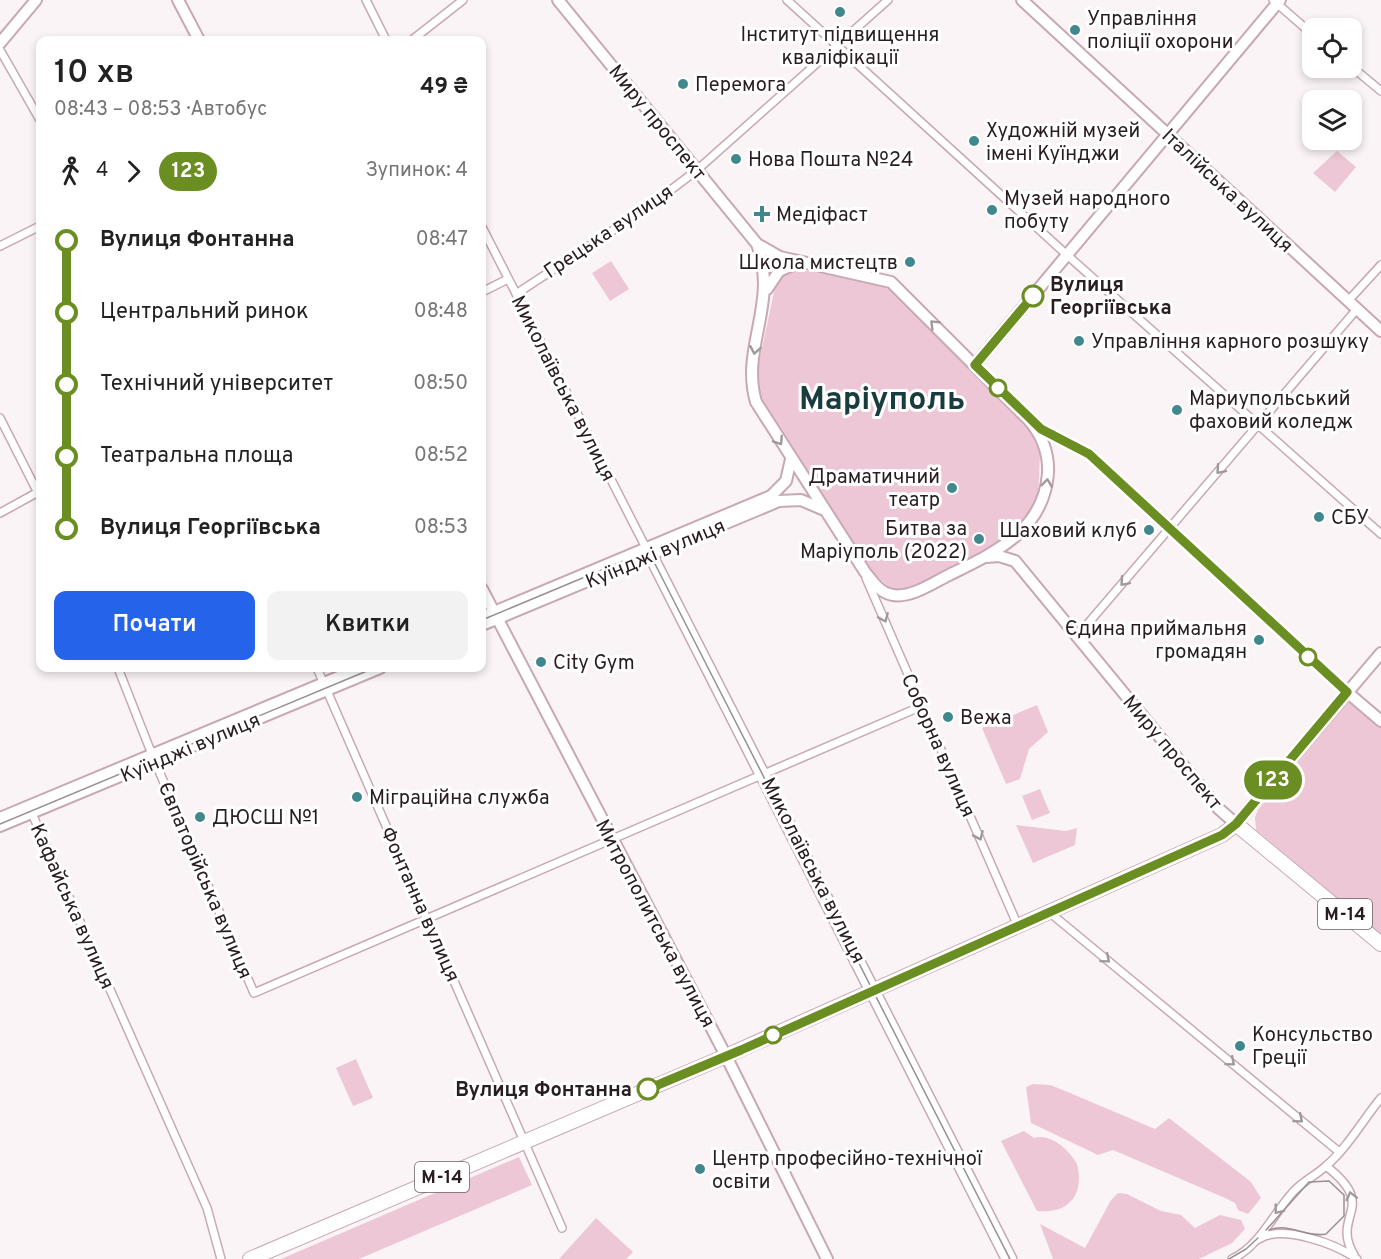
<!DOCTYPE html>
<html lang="uk">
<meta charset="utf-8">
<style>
body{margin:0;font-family:Overpass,sans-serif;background:#f2f2f2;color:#222;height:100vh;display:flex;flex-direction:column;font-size:22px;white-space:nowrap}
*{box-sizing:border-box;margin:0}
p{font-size:20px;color:#767676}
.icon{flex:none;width:33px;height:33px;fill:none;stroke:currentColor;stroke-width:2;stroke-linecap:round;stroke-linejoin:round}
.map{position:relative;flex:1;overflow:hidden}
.panel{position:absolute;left:36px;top:36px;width:450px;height:636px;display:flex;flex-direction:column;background:#fff;border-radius:12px;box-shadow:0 3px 9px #0003}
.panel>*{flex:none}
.badge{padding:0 12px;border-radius:20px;font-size:21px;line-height:39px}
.controls{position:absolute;left:1302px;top:18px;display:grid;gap:12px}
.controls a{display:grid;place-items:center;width:60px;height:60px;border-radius:12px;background:#fff;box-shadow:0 3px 9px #0003;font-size:30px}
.map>.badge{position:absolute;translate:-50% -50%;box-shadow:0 0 0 3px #fff}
.legs{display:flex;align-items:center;gap:9px;height:66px;padding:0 18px;font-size:20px}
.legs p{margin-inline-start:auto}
.summary{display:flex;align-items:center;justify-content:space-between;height:102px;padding:0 18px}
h1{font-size:33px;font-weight:600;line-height:45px}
.primary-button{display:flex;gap:12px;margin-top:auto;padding:12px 18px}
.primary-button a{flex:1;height:69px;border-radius:12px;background:#2563eb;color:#fff;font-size:24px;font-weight:600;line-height:69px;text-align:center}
.primary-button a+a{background:#f2f2f2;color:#222}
ul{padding:0 18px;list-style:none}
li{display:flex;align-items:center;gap:21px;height:72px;font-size:22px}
li i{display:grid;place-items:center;width:9px;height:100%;margin:0 8px;background:currentColor}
li i::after{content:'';width:15px;height:15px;margin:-8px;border:4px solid;border-radius:50%;background:#fff}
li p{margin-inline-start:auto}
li:first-child i{background:linear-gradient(#0000 50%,currentColor 0)}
li:last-child i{background:linear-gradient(currentColor 50%,#0000 0)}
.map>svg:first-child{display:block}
.green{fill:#edc7d5}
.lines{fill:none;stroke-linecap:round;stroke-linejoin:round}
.street-casing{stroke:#c8a8b4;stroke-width:10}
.secondary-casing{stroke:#c8a8b4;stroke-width:14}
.highway-casing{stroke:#c8a8b4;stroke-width:16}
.street{stroke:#fff;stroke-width:7}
.secondary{stroke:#fff;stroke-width:10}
.highway{stroke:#fff;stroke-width:14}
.tram{stroke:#998f93;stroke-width:1.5}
.oneway{stroke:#9f999c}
.line-1-casing{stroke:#fff;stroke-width:14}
.line-1{stroke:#6b8e23;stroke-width:9}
.poi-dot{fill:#40888e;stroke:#fff;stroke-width:2}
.stop-1-dot{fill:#fff;stroke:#6b8e23;stroke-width:3}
.labels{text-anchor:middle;stroke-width:6;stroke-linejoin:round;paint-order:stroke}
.shield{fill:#fff;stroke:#696164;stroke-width:1.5}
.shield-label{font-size:18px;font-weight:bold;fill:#291d22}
.poi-label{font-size:20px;fill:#291d22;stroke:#fff;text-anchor:start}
.street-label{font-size:20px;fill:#291d22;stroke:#fff}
.stop-label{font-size:20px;font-weight:bold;fill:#291d22;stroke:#fff;text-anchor:start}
.town-label{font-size:32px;font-weight:bold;fill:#193c3f;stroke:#fff}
</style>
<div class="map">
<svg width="1381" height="1259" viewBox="0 0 1381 1259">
<rect width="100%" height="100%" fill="#fbf4f7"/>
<path class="green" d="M1337 151 1356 167 1335 192 1313 173Z
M611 261 629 289 610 301 592 273Z
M798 269 874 282 895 292 1030 430 1040 454 1038 500 1028 518 1006 538 916 587 898 590 890 588 871 571 765 406 758 388 757 371 774 292 781 277Z
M1349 700 1381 727V934L1256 830 1255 817 1258 810Z
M1037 705 1048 732 1029 749 1020 779 1006 784 982 728Z
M1040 789 1050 813 1032 820 1022 796Z
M1016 825 1066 831 1077 828 1075 845 1033 863Z
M356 1059 373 1098 353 1106 336 1068Z
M1033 1084 1050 1085 1063 1090 1155 1129 1169 1118 1251 1182 1261 1198 1248 1214 1238 1210 1235 1203 1225 1198 1113 1150 1098 1155 1031 1123 1026 1087Z
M1024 1131 1034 1138C1051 1133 1069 1150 1077 1164 1085 1195 1068 1214 1037 1211L1001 1141Z
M519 1157 532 1185 359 1259H281Z
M1118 1193 1127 1194 1161 1211 1181 1215 1195 1228 1220 1215 1241 1220 1245 1229 1232 1243 1199 1259H1053L1040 1224 1085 1248 1111 1200Z
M596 1218 633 1252 626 1259H559Z"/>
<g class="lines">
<defs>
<path id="street" d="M366 0 386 40
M787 0 1067 255 1381 534
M1273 0 1312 34
M412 40 463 0
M0 50 40 120
M1352 67 1381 91
M482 227 646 548 653 554 1013 1259
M0 246 40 226
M482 292 508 279
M516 294 647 208 697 170 888 0
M1348 301 1381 265
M0 418 40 497
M1037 426 1089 454 1347 692
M0 513 40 491
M647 554 1005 1259
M866 578 1018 926
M1075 635 1085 627 1357 309
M118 668 153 757 254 993 922 706
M317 668 562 1228
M30 809 207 1208 221 1259
M1049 912 1338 1151
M1326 1166C1380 1208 1330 1214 1354 1255
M1259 1239C1282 1224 1336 1244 1357 1259
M1232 1259C1260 1246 1273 1214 1293 1192 1303 1181 1315 1176 1326 1166 1347 1148 1363 1120 1381 1098"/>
<path id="secondary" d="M178 0 199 40
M558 0 757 244 780 257 891 282 1028 419C1042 435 1049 452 1048 473 1044 531 994 553 949 575 933 583 911 598 893 595 880 593 873 582 865 572L756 402C740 348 779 304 757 244
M1022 0 1381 331
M0 43 36 0
M767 289 779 271 799 262
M975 365 1280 0
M986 557 999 556 1015 561 1219 809 1236 824 1381 653
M482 589 726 1056 827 1259
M482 617 771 496 786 481 791 459
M482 625 779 501 801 500 822 509
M1347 692 1381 721
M0 818 360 668
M0 826 380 668"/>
<path id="highway" d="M250 1259 726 1056 1222 835 1236 824 1381 944"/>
</defs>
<use href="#street" class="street-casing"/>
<use href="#secondary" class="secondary-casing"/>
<use href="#highway" class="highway-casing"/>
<use href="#street" class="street"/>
<use href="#secondary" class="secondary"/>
<use href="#highway" class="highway"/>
<path class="tram" d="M482 620 628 559 644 557 655 564 1010 1259
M0 824 374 668
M1266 1230 1309 1182 1329 1181 1344 1195V1216L1326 1234C1306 1238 1289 1222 1269 1230
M1229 1259 1246 1249 1258 1238"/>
</g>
<defs><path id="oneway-chevron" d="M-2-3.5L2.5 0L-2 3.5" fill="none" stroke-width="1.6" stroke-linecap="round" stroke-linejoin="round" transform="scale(1.5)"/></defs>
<g class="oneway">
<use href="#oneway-chevron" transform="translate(934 324) rotate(-135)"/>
<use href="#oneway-chevron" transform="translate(755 350) rotate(100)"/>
<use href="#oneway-chevron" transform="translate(779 441) rotate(57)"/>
<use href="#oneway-chevron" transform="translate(1220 470) rotate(131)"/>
<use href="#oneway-chevron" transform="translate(1047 483) rotate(-83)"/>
<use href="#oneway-chevron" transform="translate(1124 582) rotate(131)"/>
<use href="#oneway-chevron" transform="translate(884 618) rotate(67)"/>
<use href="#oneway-chevron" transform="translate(979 836) rotate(66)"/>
<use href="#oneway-chevron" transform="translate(1106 959) rotate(40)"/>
<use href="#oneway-chevron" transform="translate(1231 1062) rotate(40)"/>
<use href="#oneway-chevron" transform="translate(1299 1119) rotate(40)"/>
<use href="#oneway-chevron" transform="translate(1351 1196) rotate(-104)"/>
<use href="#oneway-chevron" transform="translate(1278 1210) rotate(128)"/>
</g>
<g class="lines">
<defs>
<path id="line-1" d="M648 1089 741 1050 1222 835 1236 824 1347 692 1089 454 1041 429 975 365 1033 296"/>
</defs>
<use href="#line-1" class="line-1-casing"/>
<use href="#line-1" class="line-1"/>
</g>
<g class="poi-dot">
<circle cx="840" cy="12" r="6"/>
<circle cx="1075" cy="30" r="6"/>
<circle cx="683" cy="84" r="6"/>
<circle cx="974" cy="141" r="6"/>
<circle cx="736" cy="159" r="6"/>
<circle cx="992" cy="210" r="6"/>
<path d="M759 205h6v6h6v6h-6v6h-6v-6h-6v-6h6z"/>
<circle cx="910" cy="262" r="6"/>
<circle cx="1079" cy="341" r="6"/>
<circle cx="1177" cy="410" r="6"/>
<circle cx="952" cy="488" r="6"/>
<circle cx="1319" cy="517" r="6"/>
<circle cx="1149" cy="530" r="6"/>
<circle cx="979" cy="539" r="6"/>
<circle cx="1259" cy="640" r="6"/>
<circle cx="541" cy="662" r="6"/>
<circle cx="948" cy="717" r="6"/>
<circle cx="357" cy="797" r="6"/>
<circle cx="200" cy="817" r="6"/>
<circle cx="1240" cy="1046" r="6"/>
<circle cx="700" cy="1169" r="6"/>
</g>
<g class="stop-1-dot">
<circle cx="1033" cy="296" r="10"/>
<circle cx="998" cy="388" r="8"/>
<circle cx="1308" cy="657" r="8"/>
<circle cx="773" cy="1035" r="8"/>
<circle cx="648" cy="1089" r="10"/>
</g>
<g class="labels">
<g class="shield">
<rect x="1318" y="899" width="54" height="30" rx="4.5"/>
<rect x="415" y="1162" width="54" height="30" rx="4.5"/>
</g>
<g class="shield-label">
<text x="1345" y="920">М-14</text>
<text x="442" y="1183">М-14</text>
</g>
<g class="poi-label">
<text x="1087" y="25">Управління<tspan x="1087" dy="23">поліції охорони</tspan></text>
<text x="840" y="41" text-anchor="middle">Інститут підвищення<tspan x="840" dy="23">кваліфікації</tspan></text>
<text x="695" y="91">Перемога</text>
<text x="986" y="137">Художній музей<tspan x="986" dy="23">імені Куїнджи</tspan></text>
<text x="748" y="166">Нова Пошта №24</text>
<text x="1004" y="205">Музей народного<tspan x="1004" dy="23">побуту</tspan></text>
<text x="776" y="221">Медіфаст</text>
<text x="898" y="269" text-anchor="end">Школа мистецтв</text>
<text x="1091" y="348">Управління карного розшуку</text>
<text x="1189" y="405">Мариупольський<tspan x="1189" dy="23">фаховий коледж</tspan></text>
<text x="940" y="483" text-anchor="end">Драматичний<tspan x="940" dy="23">театр</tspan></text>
<text x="1331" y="524">СБУ</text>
<text x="967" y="535" text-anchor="end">Битва за<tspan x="967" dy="23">Маріуполь (2022)</tspan></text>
<text x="1137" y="537" text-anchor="end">Шаховий клуб</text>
<text x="1247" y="635" text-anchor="end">Єдина приймальня<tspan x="1247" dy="23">громадян</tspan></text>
<text x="553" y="669">City Gym</text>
<text x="960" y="724">Вежа</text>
<text x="369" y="804">Міграційна служба</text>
<text x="212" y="824">ДЮСШ №1</text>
<text x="1252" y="1041">Консульство<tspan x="1252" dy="23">Греції</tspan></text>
<text x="712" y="1165">Центр професійно-технічної<tspan x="712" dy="23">освіти</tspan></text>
</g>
<g class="street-label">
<text transform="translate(658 122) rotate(51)" y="7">Миру проспект</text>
<text transform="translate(1228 190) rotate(43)" y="7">Італійська вулиця</text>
<text transform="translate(608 231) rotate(-34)" y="7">Грецька вулиця</text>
<text transform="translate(564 388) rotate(63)" y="7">Миколаївська вулиця</text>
<text transform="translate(655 553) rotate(-23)" y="7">Куїнджі вулиця</text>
<text transform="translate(939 745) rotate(66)" y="7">Соборна вулиця</text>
<text transform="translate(190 747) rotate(-23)" y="7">Куїнджі вулиця</text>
<text transform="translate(1173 752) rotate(50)" y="7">Миру проспект</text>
<text transform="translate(814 870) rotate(63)" y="7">Миколаївська вулиця</text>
<text transform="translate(206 880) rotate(67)" y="7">Євпаторійська вулиця</text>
<text transform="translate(421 904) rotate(66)" y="7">Фонтанна вулиця</text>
<text transform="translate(73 906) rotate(66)" y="7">Кафайська вулиця</text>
<text transform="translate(656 923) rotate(62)" y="7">Митрополитська вулиця</text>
</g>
<g class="stop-label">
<text x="1050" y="291">Вулиця<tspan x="1050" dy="23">Георгіївська</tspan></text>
<text x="632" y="1096" text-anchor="end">Вулиця Фонтанна</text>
</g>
<g class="town-label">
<text x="882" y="409">Маріуполь</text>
</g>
</g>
</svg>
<div class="controls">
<a><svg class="icon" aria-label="locate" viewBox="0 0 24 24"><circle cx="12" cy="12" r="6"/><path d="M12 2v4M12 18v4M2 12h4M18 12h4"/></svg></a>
<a><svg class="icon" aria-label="layers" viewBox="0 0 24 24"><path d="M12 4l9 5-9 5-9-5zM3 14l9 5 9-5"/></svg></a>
</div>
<b class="badge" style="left:1273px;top:780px;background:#6b8e23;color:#fff">123</b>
<section class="panel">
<div class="summary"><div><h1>10 хв</h1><p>08:43 – 08:53 · Автобус</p></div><b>49 ₴</b></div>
<div class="legs"><svg class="icon" aria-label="walk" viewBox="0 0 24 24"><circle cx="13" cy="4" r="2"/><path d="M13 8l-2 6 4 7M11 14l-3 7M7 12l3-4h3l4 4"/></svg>4<svg class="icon" aria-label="forward" viewBox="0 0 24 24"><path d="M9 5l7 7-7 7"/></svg><b class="badge" style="background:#6b8e23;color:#fff">123</b><p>Зупинок: 4</p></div>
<ul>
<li><i style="color:#6b8e23"></i><b>Вулиця Фонтанна</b><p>08:47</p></li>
<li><i style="color:#6b8e23"></i><span>Центральний ринок</span><p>08:48</p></li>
<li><i style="color:#6b8e23"></i><span>Технічний університет</span><p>08:50</p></li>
<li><i style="color:#6b8e23"></i><span>Театральна площа</span><p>08:52</p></li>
<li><i style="color:#6b8e23"></i><b>Вулиця Георгіївська</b><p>08:53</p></li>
</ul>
<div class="primary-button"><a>Почати</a><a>Квитки</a></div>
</section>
</div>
